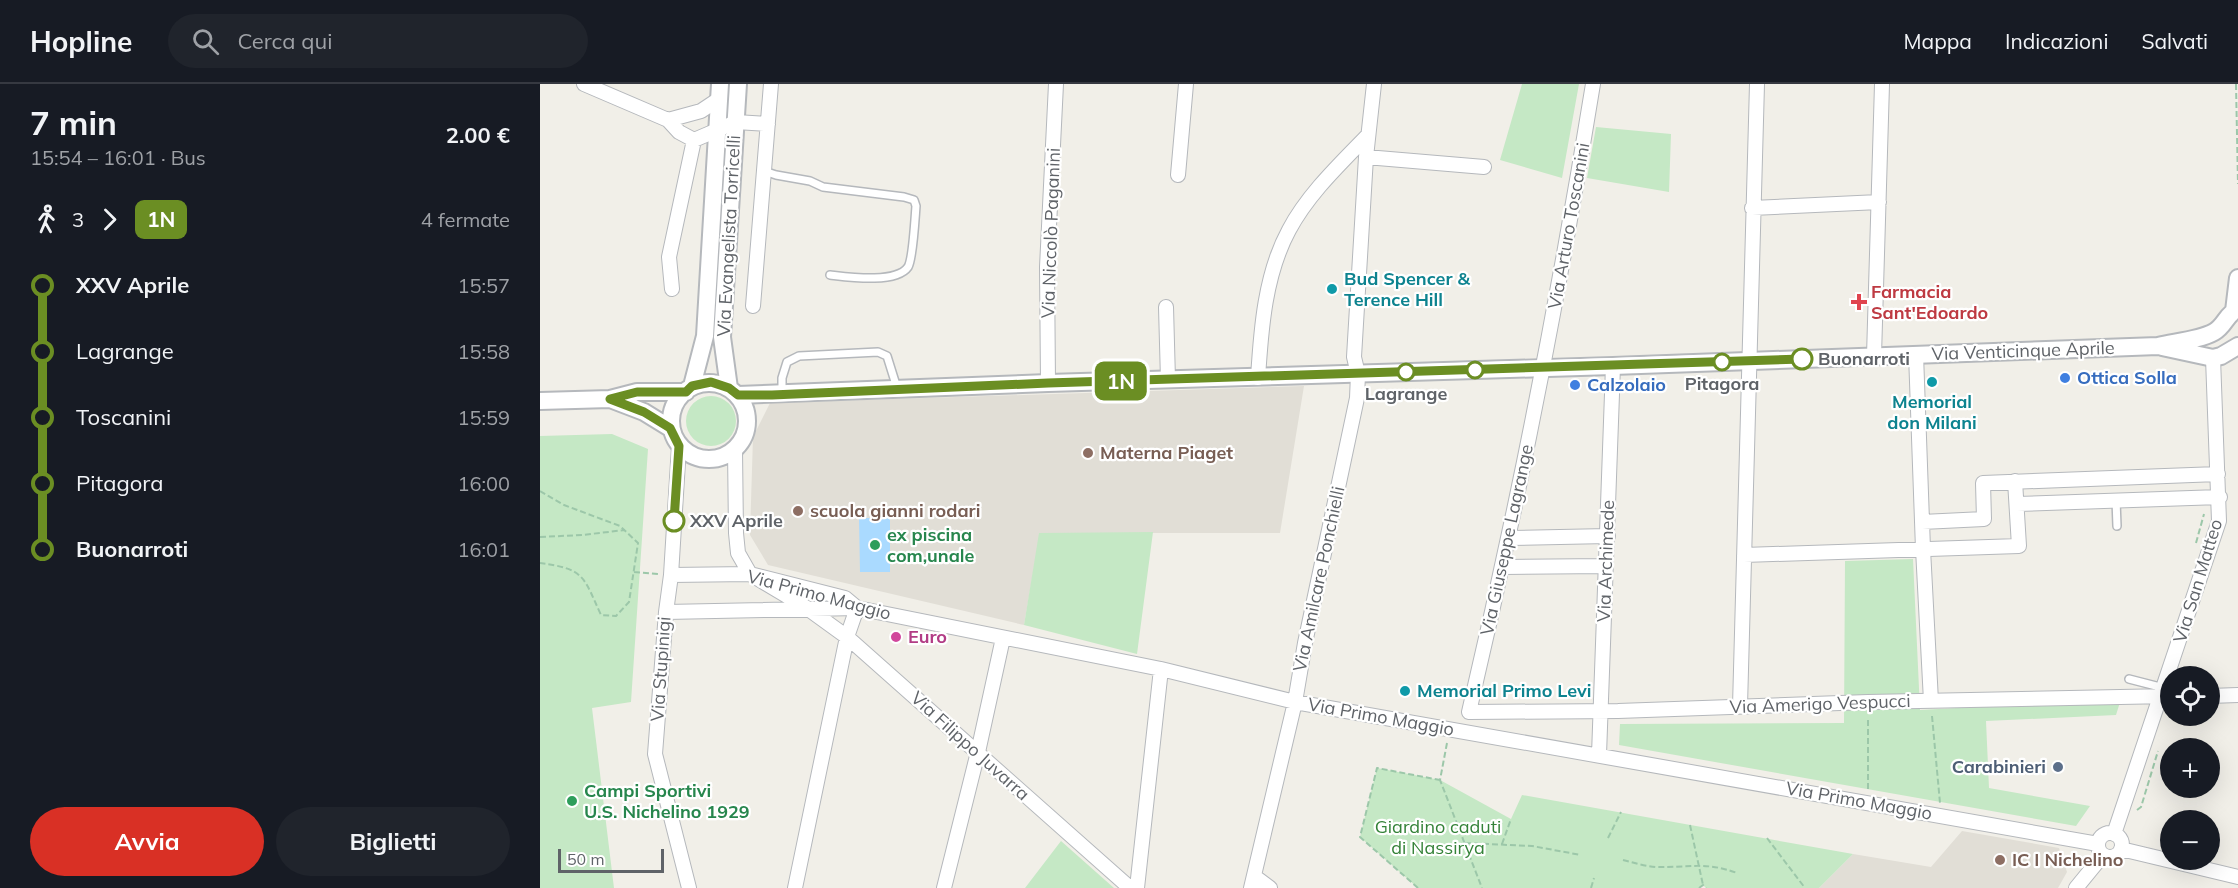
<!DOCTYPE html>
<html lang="it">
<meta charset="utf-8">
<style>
body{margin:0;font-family:Mulish,sans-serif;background:#20242c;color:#f1f3f6;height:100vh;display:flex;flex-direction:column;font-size:22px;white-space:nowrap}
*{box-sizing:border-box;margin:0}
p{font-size:20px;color:#9ea1a6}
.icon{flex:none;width:33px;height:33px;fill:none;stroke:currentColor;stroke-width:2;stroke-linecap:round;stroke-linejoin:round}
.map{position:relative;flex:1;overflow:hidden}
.side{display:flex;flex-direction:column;background:#171b24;width:540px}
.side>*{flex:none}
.badge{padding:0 12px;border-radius:9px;font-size:21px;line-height:39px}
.tools{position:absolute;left:1620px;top:582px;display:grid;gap:12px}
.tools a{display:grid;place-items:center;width:60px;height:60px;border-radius:50%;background:#171b24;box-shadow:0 6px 24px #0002;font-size:30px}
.scale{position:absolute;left:18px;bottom:15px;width:106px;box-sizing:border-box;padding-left:6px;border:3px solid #5f6368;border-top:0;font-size:16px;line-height:21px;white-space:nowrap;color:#5f6368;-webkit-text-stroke:4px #fff;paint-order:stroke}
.map>.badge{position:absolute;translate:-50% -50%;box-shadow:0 0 0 3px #fff}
.legs{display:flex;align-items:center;gap:9px;height:66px;padding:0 30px;font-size:20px}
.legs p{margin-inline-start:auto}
.summary{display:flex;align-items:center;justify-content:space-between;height:102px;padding:0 30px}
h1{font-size:33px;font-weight:700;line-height:45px}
.action{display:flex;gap:12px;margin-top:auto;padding:12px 30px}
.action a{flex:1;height:69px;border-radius:36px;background:#d93025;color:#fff;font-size:24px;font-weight:700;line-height:69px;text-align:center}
.action a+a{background:#20242c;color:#f1f3f6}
ul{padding:0 30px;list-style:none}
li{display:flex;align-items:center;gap:21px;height:66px;font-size:22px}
li i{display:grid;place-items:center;width:9px;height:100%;margin:0 8px;background:currentColor}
li i::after{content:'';width:15px;height:15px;margin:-8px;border:4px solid;border-radius:50%;background:#171b24}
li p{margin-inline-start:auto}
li:first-child i{background:linear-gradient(#0000 50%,currentColor 0)}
li:last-child i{background:linear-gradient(currentColor 50%,#0000 0)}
header{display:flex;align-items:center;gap:36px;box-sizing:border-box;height:84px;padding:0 30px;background:#171b24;border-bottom:2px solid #363941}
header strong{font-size:28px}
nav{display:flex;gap:33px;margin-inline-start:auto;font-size:21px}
.search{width:420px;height:54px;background:#20242c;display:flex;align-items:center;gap:15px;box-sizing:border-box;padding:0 21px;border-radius:33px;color:#9ea1a6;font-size:22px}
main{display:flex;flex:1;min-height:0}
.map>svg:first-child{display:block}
.education{fill:#e1ded6}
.green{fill:#c5e8c5}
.water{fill:#aadaff}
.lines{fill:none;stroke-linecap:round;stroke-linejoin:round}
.service-casing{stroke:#b5b8bc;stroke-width:10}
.minor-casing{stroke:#b5b8bc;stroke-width:16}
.tertiary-casing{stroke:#b5b8bc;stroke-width:20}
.path{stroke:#9cc7a9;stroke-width:2;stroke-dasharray:6 3;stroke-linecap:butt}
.service{stroke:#fff;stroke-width:7}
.minor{stroke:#fff;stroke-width:14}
.tertiary{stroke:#fff;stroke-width:16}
.line-1-casing{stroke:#fff;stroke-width:14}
.line-1{stroke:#6b8e23;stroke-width:9}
.culture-dot{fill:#0f9aa8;stroke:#fff;stroke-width:2}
.health-dot{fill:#e0444e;stroke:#fff;stroke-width:2}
.stop-1-dot{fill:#fff;stroke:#6b8e23;stroke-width:3}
.shop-dot{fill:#3f7fe0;stroke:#fff;stroke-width:2}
.education-dot{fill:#8d6e63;stroke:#fff;stroke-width:2}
.leisure-dot{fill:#2e9e5b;stroke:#fff;stroke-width:2}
.hotel-dot{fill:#d1479c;stroke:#fff;stroke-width:2}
.service-dot{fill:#5c6f8a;stroke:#fff;stroke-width:2}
.labels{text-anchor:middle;stroke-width:4.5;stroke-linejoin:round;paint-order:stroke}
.street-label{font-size:18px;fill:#5f6368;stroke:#fff}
.culture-label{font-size:18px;font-weight:bold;fill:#0d838f;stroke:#fff;text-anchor:start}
.health-label{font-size:18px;font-weight:bold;fill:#be3a42;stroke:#fff;text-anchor:start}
.stop-label{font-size:18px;font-weight:bold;fill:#5f6368;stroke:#fff;text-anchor:start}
.shop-label{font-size:18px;font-weight:bold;fill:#366cbe;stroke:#fff;text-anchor:start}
.education-label{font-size:18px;font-weight:bold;fill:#785e54;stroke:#fff;text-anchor:start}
.leisure-label{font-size:18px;font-weight:bold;fill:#27864d;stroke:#fff;text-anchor:start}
.hotel-label{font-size:18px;font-weight:bold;fill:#b23c85;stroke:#fff;text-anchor:start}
.service-label{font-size:18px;font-weight:bold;fill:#4e5e75;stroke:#fff;text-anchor:end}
.park-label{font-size:18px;fill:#348238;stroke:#fff}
</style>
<header>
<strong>Hopline</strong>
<div class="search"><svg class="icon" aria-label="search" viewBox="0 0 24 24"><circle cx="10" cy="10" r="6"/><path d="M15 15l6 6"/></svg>Cerca qui</div>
<nav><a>Mappa</a><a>Indicazioni</a><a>Salvati</a></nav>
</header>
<main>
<section class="side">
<div class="summary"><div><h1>7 min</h1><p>15:54 – 16:01 · Bus</p></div><b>2.00 €</b></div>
<div class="legs"><svg class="icon" aria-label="walk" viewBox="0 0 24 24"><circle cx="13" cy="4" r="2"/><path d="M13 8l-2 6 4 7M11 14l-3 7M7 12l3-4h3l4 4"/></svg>3<svg class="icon" aria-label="forward" viewBox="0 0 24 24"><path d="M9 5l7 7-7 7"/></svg><b class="badge" style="background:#6b8e23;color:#fff">1N</b><p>4 fermate</p></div>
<ul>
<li><i style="color:#6b8e23"></i><b>XXV Aprile</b><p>15:57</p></li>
<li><i style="color:#6b8e23"></i><span>Lagrange</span><p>15:58</p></li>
<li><i style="color:#6b8e23"></i><span>Toscanini</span><p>15:59</p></li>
<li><i style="color:#6b8e23"></i><span>Pitagora</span><p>16:00</p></li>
<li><i style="color:#6b8e23"></i><b>Buonarroti</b><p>16:01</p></li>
</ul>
<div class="action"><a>Avvia</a><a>Biglietti</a></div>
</section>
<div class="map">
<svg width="1698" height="804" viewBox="0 0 1698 804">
<rect width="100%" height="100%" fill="#f1efe8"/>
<path class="education" d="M764 302 740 449H500L484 541 228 481 210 451 213 353 230 319Z
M1422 747 1519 764 1527 788 1518 804H1279L1313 770 1391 783Z"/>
<path class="green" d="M982 0H1039L1022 94 960 76Z
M1056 43 1131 50 1129 108 1047 94Z
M146 337a25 25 0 1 1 50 0a25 25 0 1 1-50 0Z
M72 350 108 365 91 618 52 624 74 804H0V352Z
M613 448 597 570 484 541 499 449Z
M1373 475 1380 626 1581 615 1576 631 1446 637 1449 704 1550 722 1536 742 1079 661 1080 640 1304 639 1305 477Z
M837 684 900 696 971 735 982 711 1313 770 1279 804H1166L1163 801 1159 804H878L820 753Z
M521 757 574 804H485Z"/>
<path class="water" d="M319 434H350V488H320Z"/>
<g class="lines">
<defs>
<path id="service" d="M224 87 236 91 270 97 283 103 364 113 374 116 376 122C375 134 373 175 368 183 356 200 308 193 290 191
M242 309V294L247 278 259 272 338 268 347 272 357 304
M1576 416 1577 442
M1589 595 1624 604"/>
<path id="minor" d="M44 0 128 36 139 48 154 56 196 38 228 40
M1053 0C1019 211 978 420 929 628L1078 627 1328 618 1630 612
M128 36 161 27 179 15
M826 73 944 83
M638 91 646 0
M1212 124 1339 118
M132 205 129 173 154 56
M213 222 231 0
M626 223 628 296
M1376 270 1383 465 1391 617
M1334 272 1342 0
M718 294C721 245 725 190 749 146 768 110 800 80 828 51
M508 299 507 183 516 0
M139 362 131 491 126 528 115 670 149 804
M195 366 196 449 198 469 210 490 267 524 307 553 590 804
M1477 420 1680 413
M1382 438 1444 435 1443 399 1678 390
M969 454 1068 452
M1204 471 1479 462 1475 397
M963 483 1066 482
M131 491 210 490 305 514 317 524 621 585 755 618 1558 760
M126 528 317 524
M1670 612 1698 611
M1200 622 1217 0
M1059 671 1073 282
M1558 761a12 12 0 1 1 24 0a12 12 0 1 1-24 0Z
M1574 750 1679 437 1673 274
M1581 765 1698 793
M714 792 730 804
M255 804 307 553 317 524
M404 804 438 668 463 554
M597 804 621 585
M711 804 755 618 765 559 817 314 818 290 814 273 826 73 834 0
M1536 804 1563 771"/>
<path id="tertiary" d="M1694 227 1698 194
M1622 263 1673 274 1681 272 1698 262
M131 337a38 38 0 1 1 76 0a38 38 0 1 1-76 0Z
M152 302 165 252 180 0
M189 304 182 253 198 0
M198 311 508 299 1073 282 1618 262C1635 258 1660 256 1674 248 1685 242 1686 230 1698 225
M70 315 104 328 130 344
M0 317 70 315 97 308H146"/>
</defs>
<use href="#service" class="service-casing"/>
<use href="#minor" class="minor-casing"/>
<use href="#tertiary" class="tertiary-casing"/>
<path class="path" d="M1696 0 1698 100
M0 407 24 421 80 442 98 459 89 518 76 532 61 531C43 492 45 485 0 479
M0 453 42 451 85 446
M1656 459 1664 430
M94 488 118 490
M1392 632 1400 719
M907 659 900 696 942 804
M1328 705V633
M1597 726 1601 723 1618 667
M1150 741 1163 801
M1068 754 1081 728
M1227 754 1265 804
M925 759 992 762 1041 771
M962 760 971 735
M1083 776C1094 779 1105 782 1116 783 1147 784 1165 777 1197 789
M878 804 820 753 837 684 900 696
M1051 804 1054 794
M1159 804 1163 801 1166 804"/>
<use href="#service" class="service"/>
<use href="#minor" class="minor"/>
<use href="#tertiary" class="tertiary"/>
</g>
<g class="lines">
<defs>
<path id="line-1" d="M134 437 139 362 130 344 104 328 70 315 97 308H146L152 302 171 298 189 304 198 311H232L508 299 1262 275"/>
</defs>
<use href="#line-1" class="line-1-casing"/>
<use href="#line-1" class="line-1"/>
</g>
<g class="culture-dot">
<circle cx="792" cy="205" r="6"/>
<circle cx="1392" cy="298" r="6"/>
<circle cx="865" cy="607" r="6"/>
</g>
<path class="health-dot" d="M1316 209h6v6h6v6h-6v6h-6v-6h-6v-6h6z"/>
<g class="stop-1-dot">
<circle cx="1262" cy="275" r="10"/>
<circle cx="1182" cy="278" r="8"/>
<circle cx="935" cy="286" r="8"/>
<circle cx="866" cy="288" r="8"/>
<circle cx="134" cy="437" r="10"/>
</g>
<g class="shop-dot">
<circle cx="1525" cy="294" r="6"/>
<circle cx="1035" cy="301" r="6"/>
</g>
<g class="education-dot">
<circle cx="548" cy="369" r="6"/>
<circle cx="258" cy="427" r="6"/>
<circle cx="1460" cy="776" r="6"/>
</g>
<g class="leisure-dot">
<circle cx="335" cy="461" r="6"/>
<circle cx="32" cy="717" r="6"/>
</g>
<circle class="hotel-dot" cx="356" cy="553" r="6"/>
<circle class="service-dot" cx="1518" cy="683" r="6"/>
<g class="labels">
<g class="street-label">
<text transform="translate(1029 142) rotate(-80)" y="6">Via Arturo Toscanini</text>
<text transform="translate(511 149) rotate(-88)" y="6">Via Niccolò Paganini</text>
<text transform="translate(189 152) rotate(-87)" y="6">Via Evangelista Torricelli</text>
<text transform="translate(1483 267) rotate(-2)" y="6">Via Venticinque Aprile</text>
<text transform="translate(967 456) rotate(-78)" y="6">Via Giuseppe Lagrange</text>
<text transform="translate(1066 477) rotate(-88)" y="6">Via Archimede</text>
<text transform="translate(779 495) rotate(-78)" y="6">Via Amilcare Ponchielli</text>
<text transform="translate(1658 497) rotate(-73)" y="6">Via San Matteo</text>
<text transform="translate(279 511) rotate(15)" y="6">Via Primo Maggio</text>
<text transform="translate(121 585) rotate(-86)" y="6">Via Stupinigi</text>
<text transform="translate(1280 620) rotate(-2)" y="6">Via Amerigo Vespucci</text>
<text transform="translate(841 633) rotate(10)" y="6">Via Primo Maggio</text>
<text transform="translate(430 662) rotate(42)" y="6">Via Filippo Juvarra</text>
<text transform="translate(1319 717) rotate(10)" y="6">Via Primo Maggio</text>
</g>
<g class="culture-label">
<text x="804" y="201">Bud Spencer &amp;<tspan x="804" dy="21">Terence Hill</tspan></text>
<text x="1392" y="324" text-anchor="middle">Memorial<tspan x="1392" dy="21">don Milani</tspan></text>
<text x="877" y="613">Memorial Primo Levi</text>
</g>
<g class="health-label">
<text x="1331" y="214">Farmacia<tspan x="1331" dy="21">Sant'Edoardo</tspan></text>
</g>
<g class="stop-label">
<text x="1278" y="281">Buonarroti</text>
<text x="1182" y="306" text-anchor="middle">Pitagora</text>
<text x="866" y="316" text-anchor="middle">Lagrange</text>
<text x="150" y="443">XXV Aprile</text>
</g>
<g class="shop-label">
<text x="1537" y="300">Ottica Solla</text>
<text x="1047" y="307">Calzolaio</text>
</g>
<g class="education-label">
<text x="560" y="375">Materna Piaget</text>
<text x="270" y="433">scuola gianni rodari</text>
<text x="1472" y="782">IC I Nichelino</text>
</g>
<g class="leisure-label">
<text x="347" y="457">ex piscina<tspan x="347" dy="21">com,unale</tspan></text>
<text x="44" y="713">Campi Sportivi<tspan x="44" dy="21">U.S. Nichelino 1929</tspan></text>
</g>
<g class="hotel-label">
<text x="368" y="559">Euro</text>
</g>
<g class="service-label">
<text x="1506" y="689">Carabinieri</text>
</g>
<g class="park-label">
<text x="898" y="749">Giardino caduti<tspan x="898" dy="21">di Nassirya</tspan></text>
</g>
</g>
</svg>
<div class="tools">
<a><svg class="icon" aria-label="locate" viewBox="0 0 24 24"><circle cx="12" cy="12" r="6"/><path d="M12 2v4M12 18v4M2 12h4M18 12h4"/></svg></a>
<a>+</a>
<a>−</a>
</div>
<div class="scale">50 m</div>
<b class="badge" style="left:581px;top:297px;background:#6b8e23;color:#fff">1N</b>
</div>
</main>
